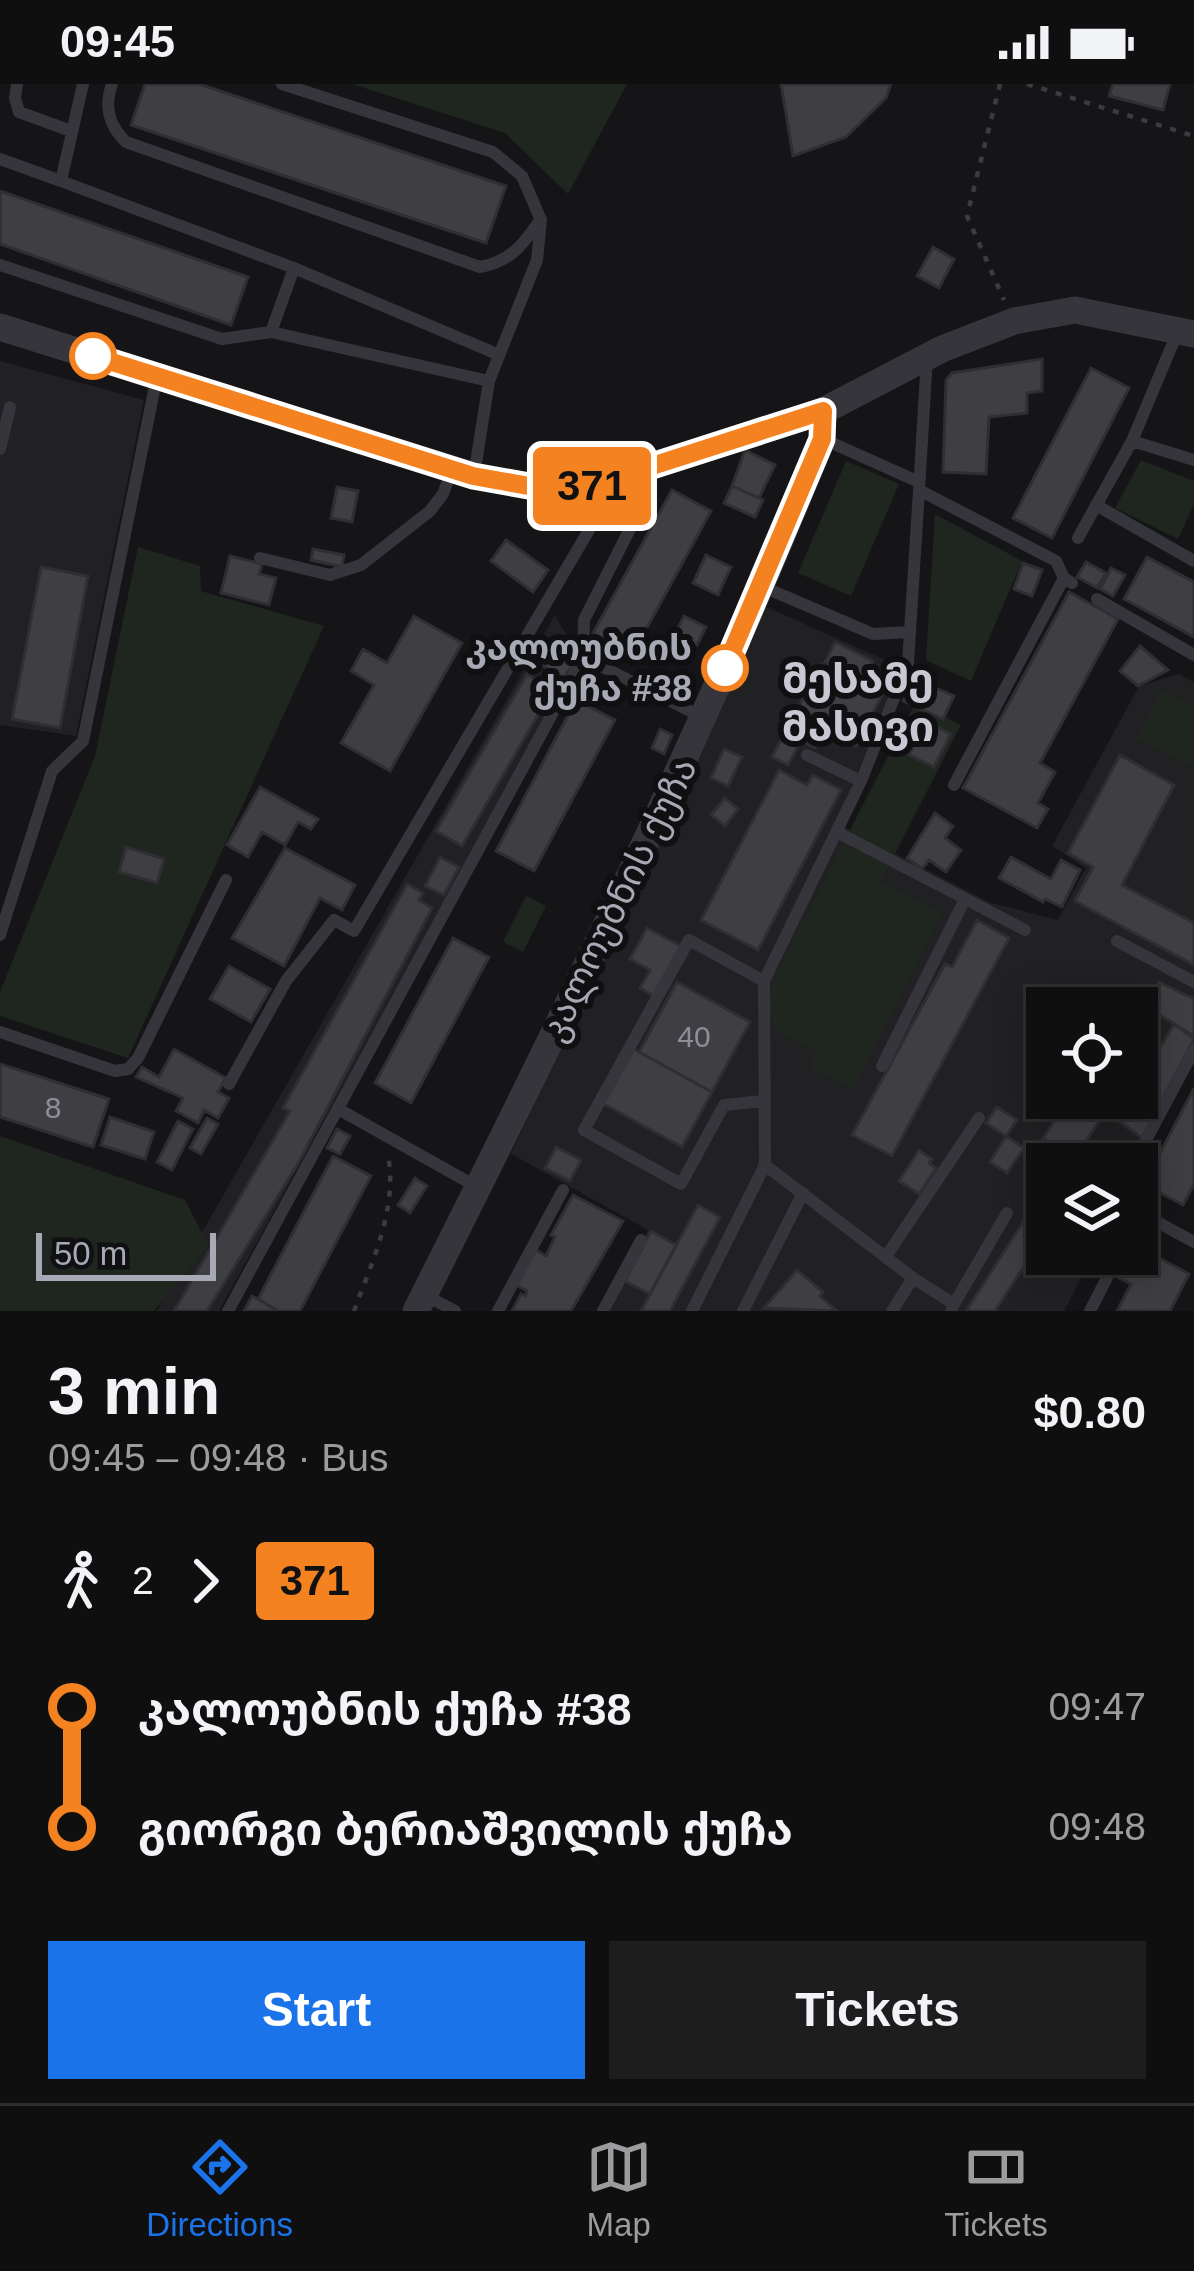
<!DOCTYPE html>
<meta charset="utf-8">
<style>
body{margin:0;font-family:Helvetica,"Noto Sans Georgian",sans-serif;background:#1e1d1e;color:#f1f3f6;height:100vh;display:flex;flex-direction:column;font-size:45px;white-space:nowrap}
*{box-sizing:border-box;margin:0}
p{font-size:39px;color:#9c9c9f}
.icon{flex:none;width:66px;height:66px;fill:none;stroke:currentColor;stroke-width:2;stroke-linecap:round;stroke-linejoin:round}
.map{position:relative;height:1227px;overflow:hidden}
.details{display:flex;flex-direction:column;background:#100f10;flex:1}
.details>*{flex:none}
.badge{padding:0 24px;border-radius:9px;font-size:42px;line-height:78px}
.buttons{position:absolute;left:1026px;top:903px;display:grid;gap:24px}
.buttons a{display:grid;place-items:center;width:132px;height:132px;border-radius:0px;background:#100f10;box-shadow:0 6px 30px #0003,0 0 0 3px #302f30;font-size:60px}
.scale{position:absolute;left:36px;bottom:30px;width:180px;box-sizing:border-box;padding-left:12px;border:6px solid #a7a9b5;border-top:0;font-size:33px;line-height:42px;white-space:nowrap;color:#a7a9b5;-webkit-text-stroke:9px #100f11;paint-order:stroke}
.map>.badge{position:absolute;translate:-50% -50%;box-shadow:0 0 0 6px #fff}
.legs{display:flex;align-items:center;gap:18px;height:132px;padding:0 48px;font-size:39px}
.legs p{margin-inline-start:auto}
.summary{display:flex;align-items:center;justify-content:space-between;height:204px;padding:0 48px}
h1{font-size:66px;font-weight:600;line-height:90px}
.primary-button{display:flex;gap:24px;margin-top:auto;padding:24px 48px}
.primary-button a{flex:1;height:138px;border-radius:0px;background:#1a73e8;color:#fff;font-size:48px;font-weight:600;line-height:138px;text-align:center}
.primary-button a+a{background:#1e1d1e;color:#f1f3f6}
ul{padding:0 48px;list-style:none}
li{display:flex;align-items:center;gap:42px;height:120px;font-size:45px}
li i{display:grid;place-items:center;width:18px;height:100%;margin:0 15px;background:currentColor}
li i::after{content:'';width:30px;height:30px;margin:-15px;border:9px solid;border-radius:50%;background:#100f10}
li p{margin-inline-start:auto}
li:first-child i{background:linear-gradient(#0000 50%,currentColor 0)}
li:last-child i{background:linear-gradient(currentColor 50%,#0000 0)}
.status{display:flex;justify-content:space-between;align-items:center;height:84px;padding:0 60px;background:#100f10;direction:ltr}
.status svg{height:33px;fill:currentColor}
.dock{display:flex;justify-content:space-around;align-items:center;height:168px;border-top:3px solid #302f30;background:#100f10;font-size:33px;color:#9c9c9f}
.dock a{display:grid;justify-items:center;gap:6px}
.dock .active{color:#1a73e8}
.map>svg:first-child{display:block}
.built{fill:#212023;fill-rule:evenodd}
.green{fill:#1f2620}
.building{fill:#3f3e43;stroke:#2f2e32;stroke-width:3}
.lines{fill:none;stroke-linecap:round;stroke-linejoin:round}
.path{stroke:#3b3c42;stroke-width:4.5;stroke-dasharray:6 9;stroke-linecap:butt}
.service{stroke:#35353b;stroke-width:12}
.tertiary{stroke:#35353b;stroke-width:27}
.line-1-casing{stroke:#fff;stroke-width:27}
.line-1{stroke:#f58220;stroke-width:18}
.stop-1-dot{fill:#fff;stroke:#f58220;stroke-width:6}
.labels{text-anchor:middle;stroke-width:12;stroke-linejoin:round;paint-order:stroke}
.number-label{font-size:30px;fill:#8d8e98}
.stop-label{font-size:36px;font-weight:bold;fill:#a7a9b5;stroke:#100f11;text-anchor:end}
.street-label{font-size:36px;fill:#a7a9b5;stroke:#100f11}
.quarter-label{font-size:42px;font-weight:bold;fill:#c7c8d2;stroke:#100f11}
</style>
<div class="status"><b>09:45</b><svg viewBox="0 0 49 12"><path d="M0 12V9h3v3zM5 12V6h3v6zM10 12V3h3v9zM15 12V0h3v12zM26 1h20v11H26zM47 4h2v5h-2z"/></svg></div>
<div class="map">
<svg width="1194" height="1227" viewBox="0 0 1194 1227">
<rect width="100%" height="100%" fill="#151416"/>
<path class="built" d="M0 277 144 316 76 652 0 641Z
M764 522 901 583 836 739 991 819 1058 836 1086 784 1052 762 1139 602 1179 590 1194 598V961L1131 1080H1047V1170H1094L1064 1227H607L648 1146 511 1070ZM1047 924H1137V1014H1047Z
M555 531 579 574 219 1227H157Z"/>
<path class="green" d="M352 0H627L568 110 505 49Z
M1141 376 1194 397V420L1178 455 1115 424Z
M846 377 899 400 851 512 798 489Z
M935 430 1022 477 971 597 926 576Z
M138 463 200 482 201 507 324 542 128 974 0 932V908L95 672Z
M1163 605 1194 622V684L1137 654Z
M916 618 961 641 881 797 943 829 852 1006 809 984 817 969C772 945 767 952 771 899Z
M526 812 546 822 523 868 503 858Z
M0 1052 185 1116 209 1162 154 1227H0Z"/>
<path class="building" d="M145 0H199L506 102 486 159 131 41Z
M781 0H891L886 14 846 53 793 72Z
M1113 0H1170L1163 26 1109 12Z
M0 107 248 193 231 241 0 160Z
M933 163 954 175 939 204 917 192Z
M1042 275V307L1027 309V329L989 333 986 390 943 388 946 296 952 289Z
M1091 284 1129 304 1052 454 1013 434Z
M745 366 775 381 759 414 732 402Z
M732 402 763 416 755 433 724 419Z
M337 403 358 407 352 438 331 434Z
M672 406 711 427 632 571 593 549Z
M506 456 548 486 533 508 491 477Z
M313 465 344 471 342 483 311 476Z
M706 471 731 483 718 511 693 499Z
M230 472 262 480 259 490 276 494 269 521 221 509Z
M1147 473 1194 498V553L1124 515Z
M1086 478 1106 489 1097 504 1077 493Z
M1023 479 1042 486 1032 512 1014 505Z
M41 483 88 492 60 644 12 635Z
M1111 484 1125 491 1113 512 1100 505Z
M1069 508 1118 535 1040 679 1055 688 1038 719 1048 725 1037 744 963 704Z
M414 532 462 559 390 687 341 659 374 601 351 587 363 565 387 579Z
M684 532 706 543 697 561 675 550Z
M553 556 577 575 562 596 537 577Z
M835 558 873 577 864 595 825 578Z
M1140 562 1168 586 1138 602 1120 587Z
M821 580 882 611 856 662 825 646 815 664 801 657 788 681 772 673Z
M527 590 553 605 462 762 436 747Z
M913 594 954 612 943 635 903 617Z
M576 616 615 636 534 787 496 767Z
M925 637 951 650 934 683 909 671Z
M660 645 672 651 664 670 652 664Z
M724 665 742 673 728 702 711 694Z
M1120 671 1174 701 1122 801 1194 839V881L1075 817 1093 783 1068 769Z
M779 686 807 701 813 691 841 706 758 866 701 836Z
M260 703 318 735 311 745 298 738 285 761 262 748 248 773 227 761Z
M725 714 738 725 725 742 711 731Z
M935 729 953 742 945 754 961 766 946 788 929 776 922 785 907 774Z
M126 763 164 775 157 799 119 788Z
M285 764 355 801 342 826 320 814 284 882 232 854Z
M440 773 459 783 444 811 425 802Z
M1011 773 1051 795 1061 776 1080 786 1062 823 1045 815 1043 818 999 794Z
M407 800 423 809 419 816 432 824 299 1078 207 1227H174L290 1027 283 1024Z
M977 836 1009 854 892 1072 852 1051 945 880 952 883Z
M647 844 681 862 654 912 640 904 650 886 630 875Z
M453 854 489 873 411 1019 375 999Z
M229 882 270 905 251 938 210 915Z
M677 898 750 938 712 1008 639 968Z
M1159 898 1194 915V952L1145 922Z
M1078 907 1098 921 1096 924H1067Z
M1174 940 1194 955 1142 1054 1117 1036 1130 1014H1137V1002Z
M632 964 712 1008 682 1063 602 1019Z
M174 965 226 994 218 1008 229 1014 218 1034 204 1026 198 1039 176 1027 183 1014 136 993 142 983 159 993Z
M0 980 109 1015 93 1063 0 1033Z
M1194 1004V1100L1183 1121 1144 1100Z
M1069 1014H1114L1075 1074 1043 1054Z
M997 1023 1017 1036 1006 1052 986 1039Z
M110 1033 154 1048 145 1075 101 1061Z
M207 1034 218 1040 201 1070 190 1064Z
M178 1037 193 1045 172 1086 157 1078Z
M337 1045 350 1052 340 1070 327 1064Z
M1006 1052 1024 1064 1007 1089 990 1078Z
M556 1063 581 1076 570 1097 545 1084Z
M919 1066 932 1075 929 1079 936 1084 919 1110 899 1097Z
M333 1072 371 1092 300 1227H278L258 1215Z
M415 1094 427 1102 410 1129 398 1121Z
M573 1111 623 1137 571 1227H512L521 1210 525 1212 527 1207 514 1200 533 1164 546 1172 555 1153 551 1151Z
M1039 1113 1047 1119V1147L995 1227H966Z
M698 1121 720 1133 670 1227H641Z
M651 1147 676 1161 650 1210 625 1197Z
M1137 1162 1189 1190 1170 1227H1117L1131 1200 1119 1194 1132 1170H1137Z
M797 1186 823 1208 820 1212 837 1227 764 1224Z
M252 1212 258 1215 278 1227H244Z"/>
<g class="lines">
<path class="path" d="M1000 0 967 132 1004 216
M1027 0 1194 52
M354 1227C372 1178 398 1124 388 1071"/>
<path class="service" d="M17 0 15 14 19 28 71 47
M83 0 61 97 294 184 497 270
M112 0C104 22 109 42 126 58L480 183C511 177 523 161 540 136
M282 0 493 68 522 92 541 136 537 176 489 297 474 392
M0 75 61 97
M0 181 222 255 271 248
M294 184 271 248 489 297
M927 273 919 406 1056 477 1064 494 1072 499
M823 355 919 398
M1132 357 1194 376
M0 365 10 323
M1096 421 1194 477
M1078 454 1132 357 1178 247
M260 474 330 491 361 481 430 427 443 410 452 386
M761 502 873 550 910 548
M1097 515 1194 571
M583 573 704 634
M807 671 861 697
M954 701 1064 494
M837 748 1025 846
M0 851 52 687 83 657 157 292
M1117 857 1194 898
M0 948 115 987 128 985 138 974 226 796
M882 982 965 815
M229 1000 286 897 334 836 354 847 589 446 568 409
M763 1017 724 1021 681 1100 584 1046 689 856 764 897
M340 1026 479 1104
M1146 1056 1194 966
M765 1081 913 1194 954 1220 951 1227
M1137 1127 1194 1158
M887 1171 979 1034
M425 1211 455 1227
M954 1220 1007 1129
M228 1227 583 573 584 536 644 417 642 387
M498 1227 563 1106
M603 1227 641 1156
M692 1227 765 1081 764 897 861 697 908 579 919 406
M743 1227 803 1109
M892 1227 913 1194
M1090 1227 1119 1170"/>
<path class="tertiary" d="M0 243 474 392 568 409 823 327 942 265 1014 237 1075 226 1194 250
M416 1227C560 941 702 652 822 355L823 327"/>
</g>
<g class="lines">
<defs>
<path id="line-1" d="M93 272 473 392 568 409 823 327 822 355 725 584"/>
</defs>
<use href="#line-1" class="line-1-casing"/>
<use href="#line-1" class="line-1"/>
</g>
<g class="stop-1-dot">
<circle cx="93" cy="272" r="21"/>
<circle cx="725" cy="584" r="21"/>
</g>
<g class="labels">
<g class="number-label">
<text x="694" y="963">40</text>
<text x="53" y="1034">8</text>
</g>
<g class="stop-label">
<text x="692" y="576">კალოუბნის<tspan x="692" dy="41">ქუჩა #38</tspan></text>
</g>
<g class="street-label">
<text transform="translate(618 815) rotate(-64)" y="13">კალოუბნის ქუჩა</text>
</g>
<g class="quarter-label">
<text x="858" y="609">მესამე<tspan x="858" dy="48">მასივი</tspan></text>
</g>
</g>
</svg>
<div class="buttons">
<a><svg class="icon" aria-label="locate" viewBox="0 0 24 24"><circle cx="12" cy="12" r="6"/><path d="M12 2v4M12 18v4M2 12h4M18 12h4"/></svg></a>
<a><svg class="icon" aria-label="layers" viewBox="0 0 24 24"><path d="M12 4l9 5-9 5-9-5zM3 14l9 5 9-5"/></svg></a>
</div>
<div class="scale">50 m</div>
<b class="badge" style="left:592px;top:402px;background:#f58220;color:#111">371</b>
</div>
<section class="details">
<div class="summary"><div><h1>3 min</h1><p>09:45 – 09:48 · Bus</p></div><b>$0.80</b></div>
<div class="legs"><svg class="icon" aria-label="walk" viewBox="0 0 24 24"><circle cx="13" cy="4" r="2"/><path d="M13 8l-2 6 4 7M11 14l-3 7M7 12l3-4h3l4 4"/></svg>2<svg class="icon" aria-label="forward" viewBox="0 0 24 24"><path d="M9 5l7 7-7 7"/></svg><b class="badge" style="background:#f58220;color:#111">371</b></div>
<ul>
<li><i style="color:#f58220"></i><b>კალოუბნის ქუჩა #38</b><p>09:47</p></li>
<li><i style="color:#f58220"></i><b>გიორგი ბერიაშვილის ქუჩა</b><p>09:48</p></li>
</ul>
<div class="primary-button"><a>Start</a><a>Tickets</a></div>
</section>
<nav class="dock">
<a class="active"><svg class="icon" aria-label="directions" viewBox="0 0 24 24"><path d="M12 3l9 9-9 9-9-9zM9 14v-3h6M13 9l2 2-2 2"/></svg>Directions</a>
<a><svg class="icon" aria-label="map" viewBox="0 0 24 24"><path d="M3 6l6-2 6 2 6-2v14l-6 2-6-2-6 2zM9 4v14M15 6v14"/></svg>Map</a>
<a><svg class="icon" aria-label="tickets" viewBox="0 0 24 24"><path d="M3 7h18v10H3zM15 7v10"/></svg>Tickets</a>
</nav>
